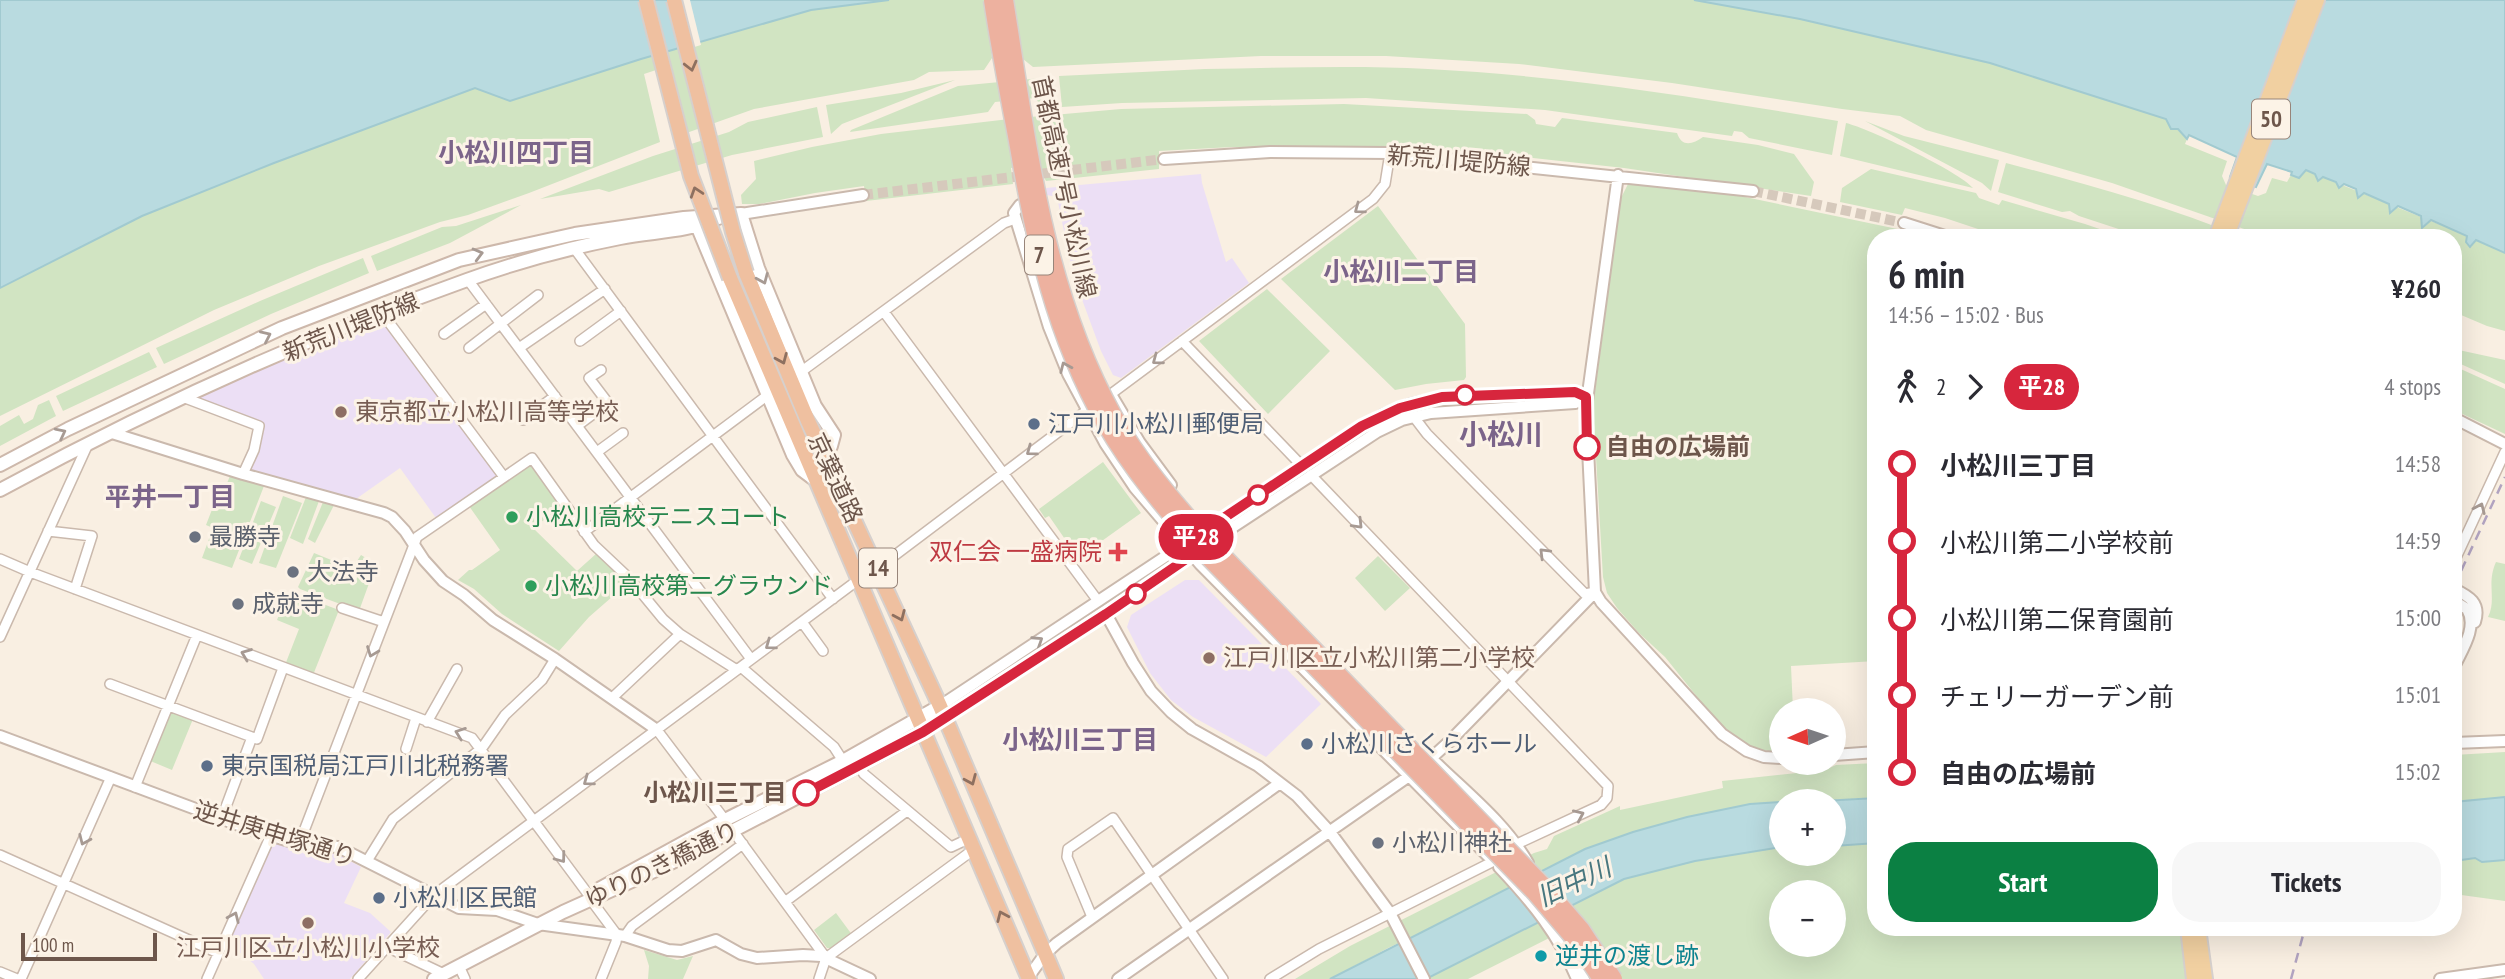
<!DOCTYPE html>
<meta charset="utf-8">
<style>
body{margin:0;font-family:"PT Sans Narrow","Noto Sans JP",sans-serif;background:#f7f7f7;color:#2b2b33;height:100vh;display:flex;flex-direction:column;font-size:26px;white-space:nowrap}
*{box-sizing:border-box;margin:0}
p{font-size:23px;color:#7c7c81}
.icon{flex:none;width:38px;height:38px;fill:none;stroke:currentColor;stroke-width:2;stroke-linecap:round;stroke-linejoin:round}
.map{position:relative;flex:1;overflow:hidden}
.drawer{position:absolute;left:1867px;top:229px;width:595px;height:707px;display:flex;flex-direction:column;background:#fff;border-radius:28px;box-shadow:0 7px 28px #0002}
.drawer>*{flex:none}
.badge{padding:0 14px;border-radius:23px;font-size:24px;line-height:46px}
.needle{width:46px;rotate:267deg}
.fabs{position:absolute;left:1769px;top:698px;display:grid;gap:14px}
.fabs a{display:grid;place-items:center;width:77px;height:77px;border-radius:50%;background:#fff;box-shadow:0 7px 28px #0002;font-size:35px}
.scale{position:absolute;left:21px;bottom:18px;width:136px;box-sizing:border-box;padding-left:7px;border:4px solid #6d564b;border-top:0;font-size:19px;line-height:24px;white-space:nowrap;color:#6d564b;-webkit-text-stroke:5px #fcf3e7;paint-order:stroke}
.map>.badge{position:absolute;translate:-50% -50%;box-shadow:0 0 0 4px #fff}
.legs{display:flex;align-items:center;gap:10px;height:77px;padding:0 21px;font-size:23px}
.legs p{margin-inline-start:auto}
.headline{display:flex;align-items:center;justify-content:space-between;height:119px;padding:0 21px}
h1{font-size:38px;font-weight:600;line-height:52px}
.button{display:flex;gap:14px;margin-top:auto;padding:14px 21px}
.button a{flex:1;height:80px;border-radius:28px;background:#0b8043;color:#fff;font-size:28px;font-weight:600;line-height:80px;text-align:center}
.button a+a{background:#f7f7f7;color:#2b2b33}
ul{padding:0 21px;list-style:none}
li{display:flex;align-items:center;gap:24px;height:77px;font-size:26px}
li i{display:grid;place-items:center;width:10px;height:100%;margin:0 9px;background:currentColor}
li i::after{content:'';width:18px;height:18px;margin:-9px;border:5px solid;border-radius:50%;background:#fff}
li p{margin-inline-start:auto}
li:first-child i{background:linear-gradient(#0000 50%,currentColor 0)}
li:last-child i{background:linear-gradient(currentColor 50%,#0000 0)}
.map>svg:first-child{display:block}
.education{fill:#ecdff5}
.green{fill:#d1e4c2;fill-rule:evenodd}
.water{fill:#b9dbe0;stroke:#a1cad0;stroke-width:2}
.pier{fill:#f9efe2}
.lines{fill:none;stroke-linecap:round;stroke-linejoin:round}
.tertiary-tunnel{stroke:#d6c9bc;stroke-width:10;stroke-dasharray:10 5;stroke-linecap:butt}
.minor-casing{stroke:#cab9ad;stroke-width:12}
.tertiary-casing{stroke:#cab9ad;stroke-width:14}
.secondary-casing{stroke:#cdb8ab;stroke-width:16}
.primary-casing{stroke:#d6d0cd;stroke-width:18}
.trunk-casing{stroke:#d6d0cd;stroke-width:18}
.minor{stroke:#fff;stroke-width:9}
.tertiary{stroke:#fff;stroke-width:10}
.secondary{stroke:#fff;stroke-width:12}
.primary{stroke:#f1d0a1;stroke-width:14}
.trunk{stroke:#efc0a0;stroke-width:14}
.rail{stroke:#b1a3c0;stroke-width:2.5;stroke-dasharray:10 7;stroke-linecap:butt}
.trunk-bridge-casing{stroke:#d6d0cd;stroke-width:18;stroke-linecap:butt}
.motorway-bridge-casing{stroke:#d6d0cd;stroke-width:19;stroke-linecap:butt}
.trunk-bridge{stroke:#efc0a0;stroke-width:14}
.motorway-bridge{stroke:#edb19f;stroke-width:16}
.oneway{stroke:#8e7060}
.oneway2{stroke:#a79a93}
.line-1-casing{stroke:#fff;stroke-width:16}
.line-1{stroke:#d7263d;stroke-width:10}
.stop-1-dot{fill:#fff;stroke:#d7263d;stroke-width:3.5}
.education-dot{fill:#8d6e63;stroke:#fcf3e7;stroke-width:2.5}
.service-dot{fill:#5c6f8a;stroke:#fcf3e7;stroke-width:2.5}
.leisure-dot{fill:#2e9e5b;stroke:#fcf3e7;stroke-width:2.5}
.worship-dot{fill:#6b7280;stroke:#fcf3e7;stroke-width:2.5}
.health-dot{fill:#e0444e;stroke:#fcf3e7;stroke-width:2.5}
.culture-dot{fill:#0f9aa8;stroke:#fcf3e7;stroke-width:2.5}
.labels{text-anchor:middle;stroke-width:6;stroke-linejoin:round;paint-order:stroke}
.shield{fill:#fcf3e7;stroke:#98857a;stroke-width:2}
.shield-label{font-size:23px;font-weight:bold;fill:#6d564b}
.street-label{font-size:24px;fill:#6d564b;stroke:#fcf3e7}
.education-label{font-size:24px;fill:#785e54;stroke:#fcf3e7;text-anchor:start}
.service-label{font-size:24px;fill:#4e5e75;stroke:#fcf3e7;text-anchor:start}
.stop-label{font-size:24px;font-weight:bold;fill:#6d564b;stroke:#fcf3e7;text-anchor:start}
.leisure-label{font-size:24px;fill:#27864d;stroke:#fcf3e7;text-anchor:start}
.worship-label{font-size:24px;fill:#5b616d;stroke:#fcf3e7;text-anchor:start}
.health-label{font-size:24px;fill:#be3a42;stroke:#fcf3e7;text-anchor:end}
.culture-label{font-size:24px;fill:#0d838f;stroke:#fcf3e7;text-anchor:start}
.neighbourhood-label{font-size:26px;font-weight:bold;fill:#7b648a;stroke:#fcf3e7}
.water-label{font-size:26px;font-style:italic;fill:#48777f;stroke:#fcf3e7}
.quarter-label{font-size:28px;font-weight:bold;fill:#7b648a;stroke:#fcf3e7}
</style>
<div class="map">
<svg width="2505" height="979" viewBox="0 0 2505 979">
<rect width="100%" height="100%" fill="#f9efe2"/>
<path class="education" d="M1201 174 1202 183 1226 262 1232 258 1249 283 1121 378 1113 375 1101 351 1080 294 1069 256 1057 197 1047 195 1046 188Z
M383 320 498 475 436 518 400 468 356 499 249 471 263 424 197 400V397L353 329Z
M1185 580H1199L1321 704 1266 757 1193 717 1171 700 1150 673 1127 627 1131 615Z
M272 842 301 851 335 853 361 867 344 903 370 913 391 932 350 979H264L254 964 227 942Z"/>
<path class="green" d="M889 0H1694L1800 19 1990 63 2167 119 2187 139 2185 144 2227 161 2222 176 2226 185 2258 196 2266 193 2272 178 2287 182 2291 175 2295 177 2303 174 2305 170 2468 236 2471 247 2476 239 2505 253V331L2487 326 2454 312V238H2270L2112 183 1926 130 1900 116 1842 109 1672 83 1519 64 1386 56H1261L1033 67 1023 59 1016 21 988 25 992 58 984 70 929 72 914 80 754 109 678 136 659 69 644 74 660 142 529 193 468 215 440 222 319 266 214 310 0 416V287L142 216 274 163 475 88 510 100 641 59 811 10Z
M1205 69C1279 68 1354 65 1428 69 1566 76 1702 98 1838 121L1832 155 1749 138 1742 132 1734 131 1732 136 1545 110 1366 98 1122 103 1062 107 1059 76Z
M1051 77 1054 107 1044 109 1035 98 995 102 988 112 850 132 851 130 958 86Z
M955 80 842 124 831 134 826 105 901 93Z
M1344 104 1527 114 1535 120 1536 124 1555 127 1562 118 1677 133C1682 148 1693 144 1703 137L1758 145 1794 154 1814 182 1811 196 1624 168 1489 153 1389 146 1232 147 1159 151V169L1046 181 1037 164 1011 168 1013 184 866 201 864 186 815 193 759 204H742L741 195 756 179 754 161 812 147 881 134 1019 118 1121 109Z
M817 107 823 137 732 155 609 192 599 189 540 199 653 156 729 132 748 122Z
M1865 121 1904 136 1999 160 1991 191 1982 183Z
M1846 123C1868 128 1960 172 1973 188L1840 156Z
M2006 163C2086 184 2167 206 2244 238H2146L2079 216 2070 211 2062 212 1998 192Z
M1871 169 1976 193 1979 198 1999 205 2002 200 2085 224 2126 238H2005L1945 218 1905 208 1902 215 1840 202 1842 188Z
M1628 184 1721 192 1907 231 1925 238H1876V661L1791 666 1793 710H1782L1781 752 1760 750 1740 741 1723 729 1665 657 1639 633 1617 608 1607 593 1603 577 1593 406 1621 198Z
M521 205 450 243 377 271 371 256 442 227 456 226Z
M1378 206 1465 324 1466 377 1464 380 1426 384 1395 390 1281 279Z
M363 258 369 273 271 314 164 364 156 348 260 301Z
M1267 289 1330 351 1268 414 1199 341Z
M2454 349 2505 360V384L2454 361Z
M149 352 157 367 63 411 56 396Z
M2454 366 2505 389V434L2454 410Z
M49 400 56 416 0 446V426L19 415 24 424 33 419 38 405Z
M1103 462 1141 513 1078 558 1049 516 1045 518 1039 509Z
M529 465H532L563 506 533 528 577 571 597 553 628 583 589 617 559 651 502 614 474 589 458 580 469 570H472L500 550 469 506Z
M230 476 264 486 232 568 202 558 213 528 206 525 218 494 222 495Z
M283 496 302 503 276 568 259 563Z
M306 497 319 501 303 544 290 538Z
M261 501 276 507 252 564 239 559Z
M323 502 334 505 315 543 308 539Z
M314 553 346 566 343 575 356 580 362 568 355 564 361 555 376 564 359 611 300 589 298 587Z
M1378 556 1410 588 1385 611 1355 578Z
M2496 562 2505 564V621L2488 617C2497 599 2486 584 2496 562Z
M293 590 296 594 339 610 313 675 285 665 299 629 277 620 287 594Z
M169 709 193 719 172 770 148 760Z
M2505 752V797L2454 802V755Z
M1876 763V798L1782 802 1781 806 1780 802 1750 804 1687 817 1633 832 1388 948 1330 979H1295L1350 946 1534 853 1547 849 1554 836 1620 806V810L1723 788 1722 781 1825 770 1836 765Z
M1876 843V928H2182L2187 968 2185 979H1588L1565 930 1468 979H1426L1625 879 1695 861 1781 847 1782 854H1834V846ZM1782 892H1834V945H1782Z
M2475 858 2482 862 2505 860V901L2454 894V861Z
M836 913 853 936 834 948H827L814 930Z
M644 950 677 960 693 956 683 979H648L649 966Z"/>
<path class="water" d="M0 0H889L811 10 641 59 510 101 475 88 274 163 142 216 0 288Z
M1694 0H2505V253L2476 240 2470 247 2466 242 2467 236 2431 220 2422 228 2421 216 2398 206 2390 213 2389 204 2364 193 2358 198 2356 189 2344 184 2339 188 2336 182 2323 177 2318 181 2315 174 2306 170 2299 178 2291 175 2292 172 2267 164 2256 187 2230 177 2237 157 2189 135 2187 139 2178 129H2171L2166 119 1990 63 1800 19Z
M2505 797V860L2482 862 2475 858 2454 861V802Z
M1876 798V843L1834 846V802L1822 801Z
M1780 802 1781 847 1695 861 1624 879 1426 979H1330L1585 849 1633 832 1687 817 1750 804Z"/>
<path class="pier" d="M668 0H690L701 45 681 51Z"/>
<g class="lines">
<path class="tertiary-tunnel" d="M1753 191 1904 223
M863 195 1164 159"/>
<defs>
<path id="minor" d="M574 248 833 599
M468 280 751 659
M884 312 1098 601
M382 313 504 477
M444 334 486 304
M580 341 621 311
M1182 341 1302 466
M469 348 538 295
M519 348 605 289
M802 371 1004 223 1015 219
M1111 394 1373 199 1385 184 1390 153
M185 398 259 426 254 450 243 474
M1414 417 1427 434 1585 594 1595 592
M523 420 555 396
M577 426 608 403 589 378 601 370
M597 452 623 433
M1311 475 1608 786 1607 798 1601 805 1517 844
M48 531 92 536 75 589
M584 532 768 395
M0 559 30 572 472 738 588 894
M2454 562 2505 452
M342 608 384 622
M802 622 823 651
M0 637 88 444
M741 667 834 747 843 761
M110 684 257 739 283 668
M612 698 680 634
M427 722 457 669
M657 730 725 820
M406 749 416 718
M859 766 864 774 951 847 968 839
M135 787 197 635
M221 820 252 737
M733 831 826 958 973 850
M299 844 417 537 532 458 594 545 630 579 663 619 680 634 737 670
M0 855 218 953
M367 861 393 819 482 748 505 715 542 680 555 659
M591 900 617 935 616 942 601 979
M786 901 907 811
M1092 917 1067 857 1068 849 1113 818 1223 979
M625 936 632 926 743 844
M387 947 444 974
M459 966 465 979
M0 972 17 979
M21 979 111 777
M207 979 271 835
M358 979 434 895 858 580 878 568 1086 411
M819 979 826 958
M1270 979 1319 949 1494 861"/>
<path id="tertiary" d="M1164 159 1270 152 1390 153 1753 191
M1618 175 1586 408 1595 592 1601 602 1722 734 1747 751 1764 757 1782 758
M1035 203 1020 205 1014 213 1049 327 1068 374 1105 443 1135 488 1200 564 1488 856
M741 214 863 195
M1904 223 1951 238
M1112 396 1140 443 1171 485
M2454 418 2505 444
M112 433 243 474 384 513 392 517 405 531 424 560 443 581 464 595 493 620 555 659 657 730
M2454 589C2469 596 2481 603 2475 622
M2454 601 2467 609C2478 627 2462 650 2454 667
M1106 614 1133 663 1151 691 1171 712 1192 729 1258 766 1297 796 1330 832 1390 913 1424 979
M940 706 1317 456 1383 415 1411 404 1442 397 1575 392 1586 397
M945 717 1106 614 1227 531 1377 432 1402 420 1431 413 1575 403 1586 397
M0 736 252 830 303 845 338 847 459 908 497 910 538 924 625 936 668 950 682 951 716 940 741 954 757 958 803 955 821 956 870 979
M2454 743 2505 741
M1425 752C1460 788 1503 819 1528 863
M1834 755 1876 752
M1427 762 1450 741 1595 592
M1499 867C1532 902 1559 935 1577 979
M1570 942 1584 979
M1027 979 1045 954 1057 943 1280 783
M1118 979 1412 774
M2440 979 2505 970"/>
<path id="secondary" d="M700 220 698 228 793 455 802 470 814 479
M0 465 68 429 282 328 459 260 575 234 684 218 741 214 758 268 815 406 834 435 831 446 825 458
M0 490C149 409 307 337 467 280 517 262 569 248 620 238 654 231 685 233 718 218
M599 889 725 820 843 761 940 706
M434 979 563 912 665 866 923 732 945 717"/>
<path id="primary" d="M2216 238 2305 0
M2226 238 2317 0
M2188 928 2194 979
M2198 928 2205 979"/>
<path id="trunk" d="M746 273 808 421 940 706 1056 979
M730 278 1029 979"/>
</defs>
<use href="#minor" class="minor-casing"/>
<use href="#tertiary" class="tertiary-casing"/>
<use href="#secondary" class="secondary-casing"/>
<use href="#primary" class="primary-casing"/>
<use href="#trunk" class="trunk-casing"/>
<use href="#minor" class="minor"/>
<use href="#tertiary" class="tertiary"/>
<use href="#secondary" class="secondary"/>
<use href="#primary" class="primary"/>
<use href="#trunk" class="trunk"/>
<path class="rail" d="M2454 586 2505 477
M2291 979 2305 928"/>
<defs>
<path id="trunk-bridge" d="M646 0 691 176 730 278
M674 0 733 232 746 273"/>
<path id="motorway-bridge" d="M992 0C999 47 1008 94 1017 141 1034 241 1054 335 1105 424 1131 469 1164 508 1198 547L1535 893 1574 939 1601 979
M1005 0C1028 141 1043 288 1114 416 1139 461 1173 500 1207 539L1542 884 1582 930 1614 979"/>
</defs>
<use href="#trunk-bridge" class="trunk-bridge-casing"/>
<use href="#motorway-bridge" class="motorway-bridge-casing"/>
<use href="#trunk-bridge" class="trunk-bridge"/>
<use href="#motorway-bridge" class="motorway-bridge"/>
</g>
<defs><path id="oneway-chevron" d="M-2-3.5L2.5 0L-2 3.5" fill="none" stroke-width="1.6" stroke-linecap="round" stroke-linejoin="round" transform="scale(1.75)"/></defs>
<g class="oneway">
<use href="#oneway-chevron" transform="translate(691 66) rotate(76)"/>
<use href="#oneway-chevron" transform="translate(696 192) rotate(-108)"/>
<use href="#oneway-chevron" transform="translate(782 359) rotate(67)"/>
<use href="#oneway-chevron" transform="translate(900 616) rotate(66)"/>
<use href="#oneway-chevron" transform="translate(971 780) rotate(67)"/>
<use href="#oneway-chevron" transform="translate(1002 916) rotate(-114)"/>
</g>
<g class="oneway2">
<use href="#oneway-chevron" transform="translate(1359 209) rotate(143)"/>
<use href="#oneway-chevron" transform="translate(478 254) rotate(-15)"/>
<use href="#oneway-chevron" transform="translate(763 279) rotate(67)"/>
<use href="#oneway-chevron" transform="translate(266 336) rotate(-25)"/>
<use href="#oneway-chevron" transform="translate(1157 360) rotate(143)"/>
<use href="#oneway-chevron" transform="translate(1065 367) rotate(-114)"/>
<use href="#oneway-chevron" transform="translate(61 433) rotate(-27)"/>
<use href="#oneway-chevron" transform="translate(1031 451) rotate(144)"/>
<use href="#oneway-chevron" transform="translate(2480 508) rotate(-66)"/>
<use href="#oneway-chevron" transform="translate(1358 524) rotate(46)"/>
<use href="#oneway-chevron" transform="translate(1544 553) rotate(-135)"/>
<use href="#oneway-chevron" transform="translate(1038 641) rotate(-33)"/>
<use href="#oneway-chevron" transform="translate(770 645) rotate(144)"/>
<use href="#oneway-chevron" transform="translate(372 652) rotate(111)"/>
<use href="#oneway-chevron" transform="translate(246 654) rotate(-159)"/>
<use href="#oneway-chevron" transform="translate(460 733) rotate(-160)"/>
<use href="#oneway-chevron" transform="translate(588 781) rotate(144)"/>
<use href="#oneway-chevron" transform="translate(1579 815) rotate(-24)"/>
<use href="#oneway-chevron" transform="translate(84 840) rotate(114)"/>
<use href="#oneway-chevron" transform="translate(561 858) rotate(53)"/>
<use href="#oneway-chevron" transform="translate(234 917) rotate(-66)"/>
</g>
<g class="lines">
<defs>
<path id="line-1" d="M806 793 923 732 1106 614 1192 555 1183 545 1362 426 1400 408 1442 397 1575 392 1586 397 1587 447"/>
</defs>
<use href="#line-1" class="line-1-casing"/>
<use href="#line-1" class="line-1"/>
</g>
<g class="stop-1-dot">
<circle cx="1465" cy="395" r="9"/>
<circle cx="1587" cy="447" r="12"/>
<circle cx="1258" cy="495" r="9"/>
<circle cx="1136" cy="594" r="9"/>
<circle cx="806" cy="793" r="12"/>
</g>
<g class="education-dot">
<circle cx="341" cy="412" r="7"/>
<circle cx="1209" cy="658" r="7"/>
<circle cx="308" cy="923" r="7"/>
</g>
<g class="service-dot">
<circle cx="1034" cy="424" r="7"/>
<circle cx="1307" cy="744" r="7"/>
<circle cx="207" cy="766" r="7"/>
<circle cx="379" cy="898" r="7"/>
</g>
<g class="leisure-dot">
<circle cx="512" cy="517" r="7"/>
<circle cx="531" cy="586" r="7"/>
</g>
<g class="worship-dot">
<circle cx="195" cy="537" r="7"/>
<circle cx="293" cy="572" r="7"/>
<circle cx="238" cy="604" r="7"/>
<circle cx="1378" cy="843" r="7"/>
</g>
<path class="health-dot" d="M1114.5 541.5h7v7h7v7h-7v7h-7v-7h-7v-7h7z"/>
<circle class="culture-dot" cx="1541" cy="956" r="7"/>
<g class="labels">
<g class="shield">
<rect x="2252" y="99.5" width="38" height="39" rx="5"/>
<rect x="1025" y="235.5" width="28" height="39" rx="5"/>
<rect x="859" y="548.5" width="38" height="39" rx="5"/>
</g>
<g class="shield-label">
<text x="2271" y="127">50</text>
<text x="1039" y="263">7</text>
<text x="878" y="576">14</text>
</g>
<g class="street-label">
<text transform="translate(1459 161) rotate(5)" y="8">新荒川堤防線</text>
<text transform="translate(1064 187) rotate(78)" y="8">首都高速7号小松川線</text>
<text transform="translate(351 327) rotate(-22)" y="8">新荒川堤防線</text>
<text transform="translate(835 478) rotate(65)" y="8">京葉道路</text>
<text transform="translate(275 834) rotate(17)" y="8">逆井庚申塚通り</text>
<text transform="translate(662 865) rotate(-26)" y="8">ゆりのき橋通り</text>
</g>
<g class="education-label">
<text x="355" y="420">東京都立小松川高等学校</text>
<text x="1223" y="666">江戸川区立小松川第二小学校</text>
<text x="308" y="956" text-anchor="middle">江戸川区立小松川小学校</text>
</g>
<g class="service-label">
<text x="1048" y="432">江戸川小松川郵便局</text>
<text x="1321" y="752">小松川さくらホール</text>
<text x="221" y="774">東京国税局江戸川北税務署</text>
<text x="393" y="906">小松川区民館</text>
</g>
<g class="stop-label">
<text x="1606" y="455">自由の広場前</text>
<text x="787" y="801" text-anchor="end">小松川三丁目</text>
</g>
<g class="leisure-label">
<text x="526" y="525">小松川高校テニスコート</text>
<text x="545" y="594">小松川高校第二グラウンド</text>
</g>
<g class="worship-label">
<text x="209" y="545">最勝寺</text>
<text x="307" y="580">大法寺</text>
<text x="252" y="612">成就寺</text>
<text x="1392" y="851">小松川神社</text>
</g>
<g class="health-label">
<text x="1102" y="560">双仁会 一盛病院</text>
</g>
<g class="culture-label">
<text x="1555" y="964">逆井の渡し跡</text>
</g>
<g class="neighbourhood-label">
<text x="516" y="162">小松川四丁目</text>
<text x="1401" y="281">小松川二丁目</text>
<text x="170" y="506">平井一丁目</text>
<text x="1080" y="749">小松川三丁目</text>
</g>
<g class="water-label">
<text transform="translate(1574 882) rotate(-25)" y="9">旧中川</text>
</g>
<g class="quarter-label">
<text x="1501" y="444">小松川</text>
</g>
</g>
</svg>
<div class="fabs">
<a><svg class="needle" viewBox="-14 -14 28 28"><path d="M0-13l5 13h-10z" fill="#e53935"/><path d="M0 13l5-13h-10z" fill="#7c7c81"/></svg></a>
<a>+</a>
<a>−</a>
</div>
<div class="scale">100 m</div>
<b class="badge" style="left:1196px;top:537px;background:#d7263d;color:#fff">平28</b>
<section class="drawer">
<div class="headline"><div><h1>6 min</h1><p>14:56 – 15:02 · Bus</p></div><b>¥260</b></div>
<div class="legs"><svg class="icon" aria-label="walk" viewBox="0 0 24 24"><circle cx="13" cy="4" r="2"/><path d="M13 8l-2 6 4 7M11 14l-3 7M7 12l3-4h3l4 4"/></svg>2<svg class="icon" aria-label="forward" viewBox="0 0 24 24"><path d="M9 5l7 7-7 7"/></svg><b class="badge" style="background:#d7263d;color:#fff">平28</b><p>4 stops</p></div>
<ul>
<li><i style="color:#d7263d"></i><b>小松川三丁目</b><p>14:58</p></li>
<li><i style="color:#d7263d"></i><span>小松川第二小学校前</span><p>14:59</p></li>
<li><i style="color:#d7263d"></i><span>小松川第二保育園前</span><p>15:00</p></li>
<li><i style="color:#d7263d"></i><span>チェリーガーデン前</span><p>15:01</p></li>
<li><i style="color:#d7263d"></i><b>自由の広場前</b><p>15:02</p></li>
</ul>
<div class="button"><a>Start</a><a>Tickets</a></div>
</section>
</div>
